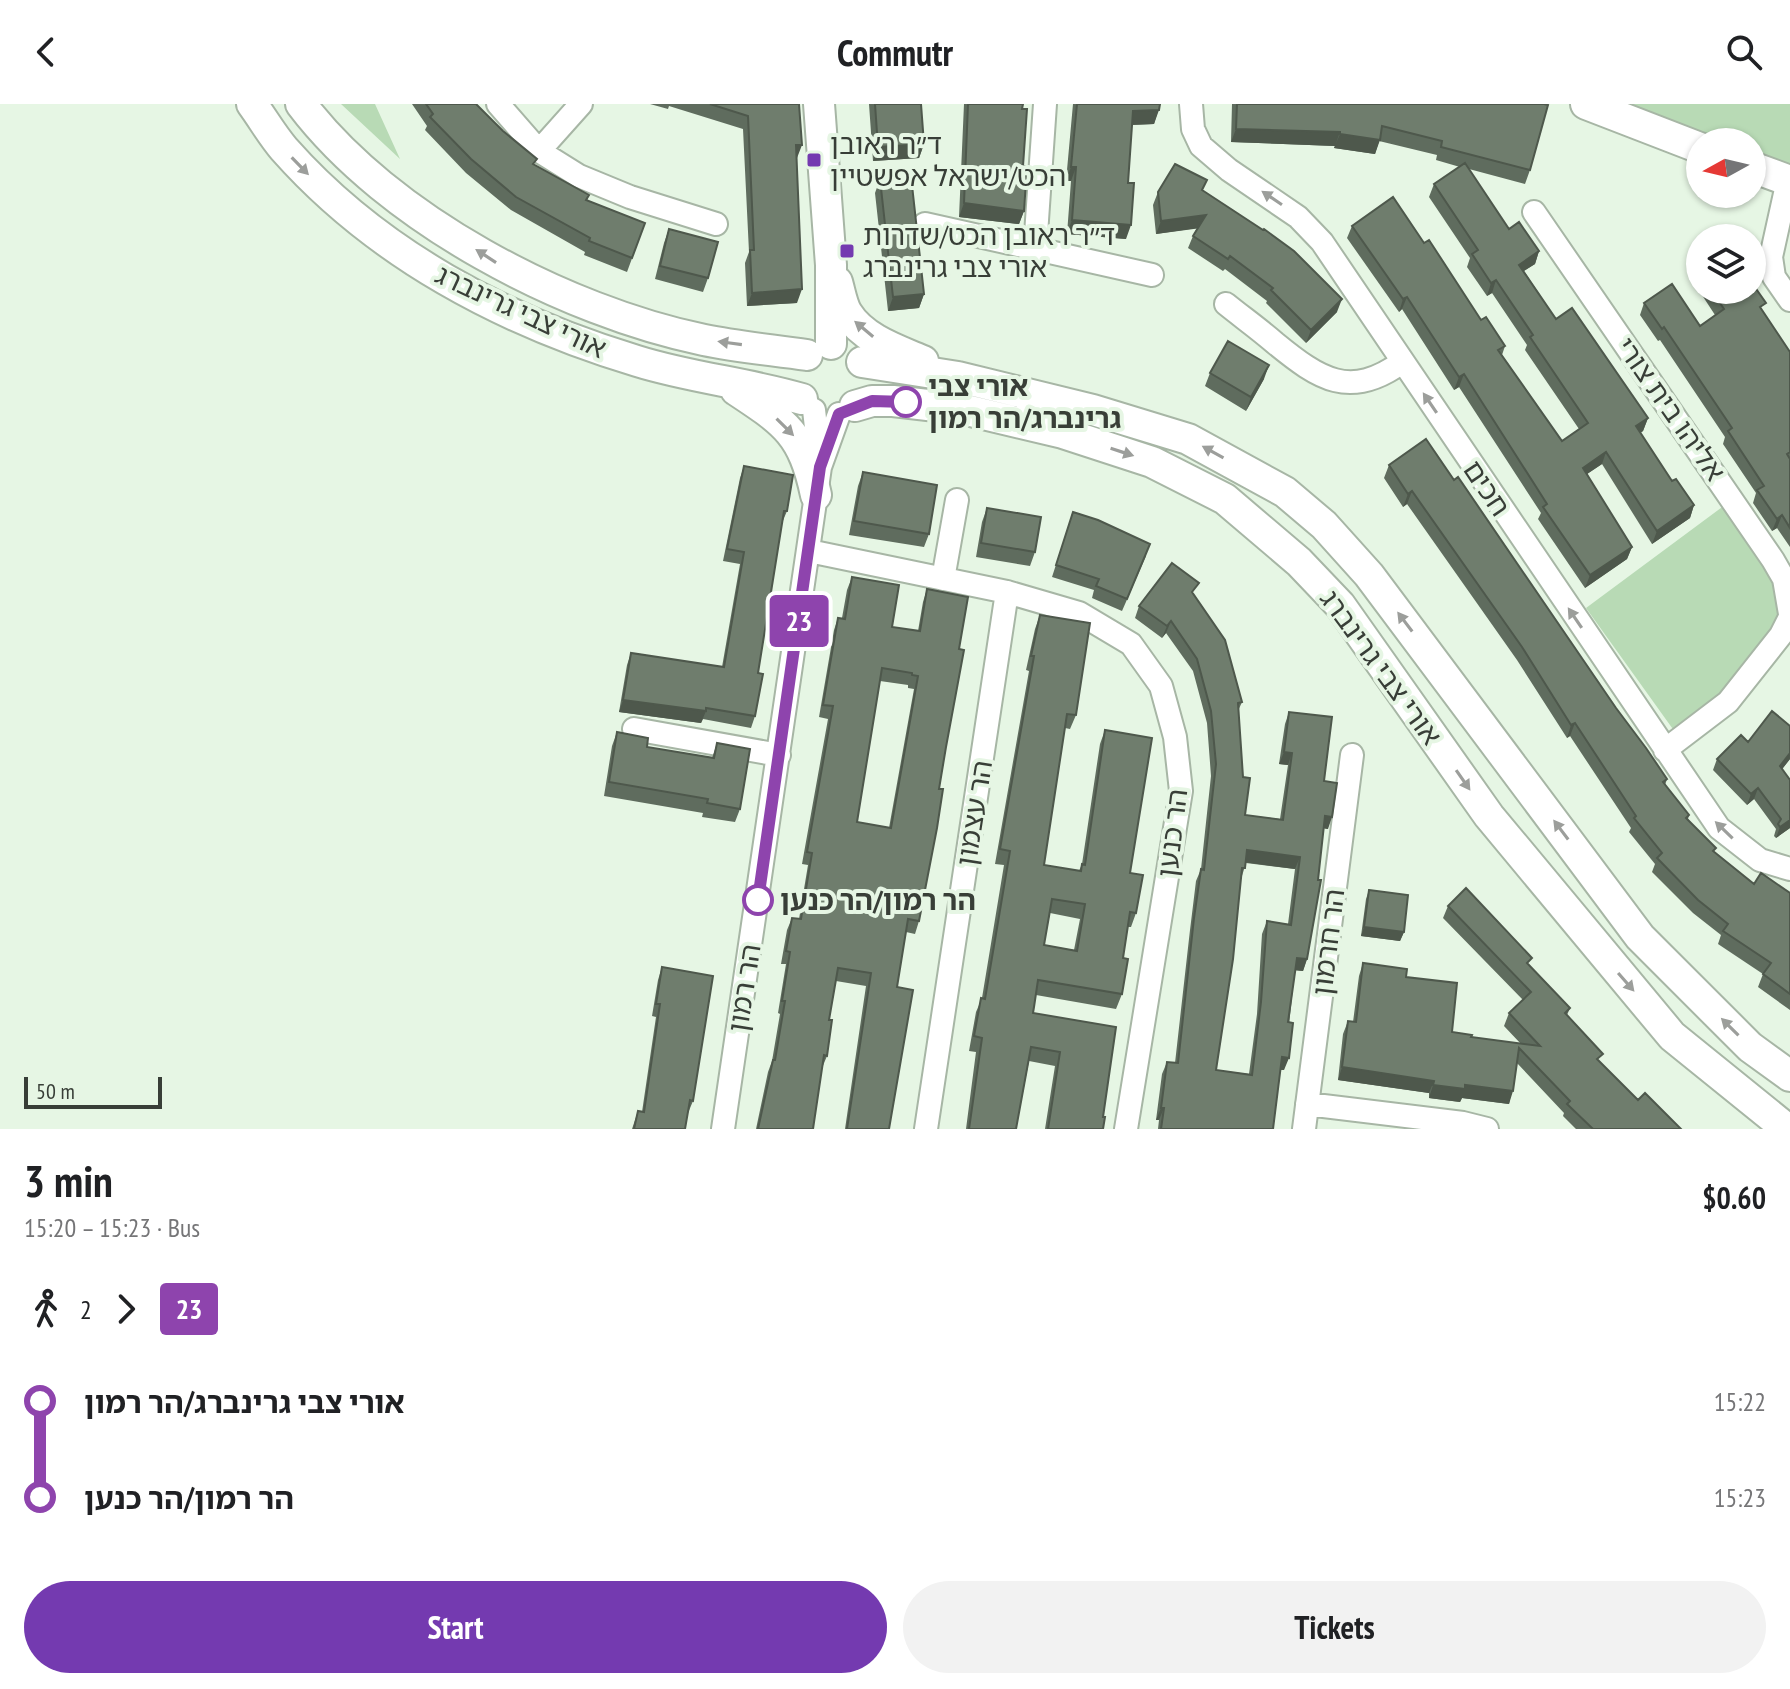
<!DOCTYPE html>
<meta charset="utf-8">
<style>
body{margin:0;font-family:"PT Sans Narrow","Noto Sans Hebrew",sans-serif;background:#f2f2f2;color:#202124;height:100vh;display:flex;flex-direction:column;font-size:30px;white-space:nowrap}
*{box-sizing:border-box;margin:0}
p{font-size:26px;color:#757577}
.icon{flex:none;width:44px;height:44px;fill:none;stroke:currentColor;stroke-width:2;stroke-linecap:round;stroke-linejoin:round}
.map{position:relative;height:1025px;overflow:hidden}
.drawer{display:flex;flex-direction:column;background:#fff;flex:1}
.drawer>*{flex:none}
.badge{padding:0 16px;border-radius:6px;font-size:28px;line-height:52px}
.needle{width:52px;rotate:262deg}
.buttons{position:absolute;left:1686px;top:24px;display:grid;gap:16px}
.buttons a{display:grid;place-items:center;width:80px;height:80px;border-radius:50%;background:#fff;box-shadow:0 2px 6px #0004;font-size:40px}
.scale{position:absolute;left:24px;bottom:20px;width:138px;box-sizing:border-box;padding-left:8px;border:4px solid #383e37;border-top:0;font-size:22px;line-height:28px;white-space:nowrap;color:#383e37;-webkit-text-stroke:6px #e6f6e4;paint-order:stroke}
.map>.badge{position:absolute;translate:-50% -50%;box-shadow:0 0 0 4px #fff}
.legs{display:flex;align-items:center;gap:12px;height:88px;padding:0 24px;font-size:26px}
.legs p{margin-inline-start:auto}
.summary{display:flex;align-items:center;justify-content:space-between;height:136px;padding:0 24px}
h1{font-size:44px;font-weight:700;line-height:60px}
.button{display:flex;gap:16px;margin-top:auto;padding:16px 24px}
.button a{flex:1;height:92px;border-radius:48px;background:#743ab0;color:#fff;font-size:32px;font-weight:700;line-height:92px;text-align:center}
.button a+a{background:#f2f2f2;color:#202124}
ul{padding:0 24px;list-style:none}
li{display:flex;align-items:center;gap:28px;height:96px;font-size:30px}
li i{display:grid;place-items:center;width:12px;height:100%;margin:0 10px;background:currentColor}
li i::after{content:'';width:20px;height:20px;margin:-10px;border:6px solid;border-radius:50%;background:#fff}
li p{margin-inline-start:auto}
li:first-child i{background:linear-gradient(#0000 50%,currentColor 0)}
li:last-child i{background:linear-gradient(currentColor 50%,#0000 0)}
header{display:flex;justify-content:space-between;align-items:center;height:104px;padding:0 24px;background:#fff;font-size:36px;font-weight:700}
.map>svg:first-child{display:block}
.green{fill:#b8dab5}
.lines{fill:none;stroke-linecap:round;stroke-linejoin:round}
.street-casing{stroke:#a7b6a5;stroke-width:26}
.secondary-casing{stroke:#a7b6a5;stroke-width:34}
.street{stroke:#fff;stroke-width:22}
.secondary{stroke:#fff;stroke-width:30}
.wall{fill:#5f6c5e;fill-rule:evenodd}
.shaded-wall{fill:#4e584c}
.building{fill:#6f7d6d;stroke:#4e584c;stroke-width:2;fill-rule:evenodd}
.oneway{fill:#9c9e9b}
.line-1-casing{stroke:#fff;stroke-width:18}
.line-1{stroke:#8e44ad;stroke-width:12}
.poi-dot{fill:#743ab0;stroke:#e6f6e4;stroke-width:3}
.stop-1-dot{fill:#fff;stroke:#8e44ad;stroke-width:4}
.labels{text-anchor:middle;stroke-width:8;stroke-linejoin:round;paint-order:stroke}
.poi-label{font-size:28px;fill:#383e37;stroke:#e6f6e4;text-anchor:start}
.street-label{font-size:28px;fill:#383e37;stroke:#e6f6e4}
.stop-label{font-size:28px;font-weight:bold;fill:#383e37;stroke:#e6f6e4;text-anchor:start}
</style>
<header><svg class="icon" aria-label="back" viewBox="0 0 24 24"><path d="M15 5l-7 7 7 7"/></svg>Commutr<svg class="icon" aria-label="search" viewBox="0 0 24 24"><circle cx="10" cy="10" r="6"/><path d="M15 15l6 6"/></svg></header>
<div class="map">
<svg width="1790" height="1025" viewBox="0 0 1790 1025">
<rect width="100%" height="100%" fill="#e6f6e4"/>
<path class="green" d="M341 0H375L400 55Z
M1599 0H1790V67L1752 51V38H1718Z
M1733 395 1790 513 1680 635 1586 504Z"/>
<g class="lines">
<defs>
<path id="street" d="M498 0 539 47 581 0
M1191 0 1193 25 1201 42 1229 66 1298 113 1322 138 1719 724 1760 756 1790 765
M539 47 579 72 630 93 716 120
M1788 76 1771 153 1774 173 1790 196
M1534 108 1773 456 1784 475 1790 510
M925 120 1152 171
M1035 145 1045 0
M1226 200C1242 213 1259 225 1275 239 1319 275 1350 296 1402 258
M814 306 820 358
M809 447 1007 488 1079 509 1131 540 1161 582 1175 633 1181 687 1126 1025
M943 475 957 396
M634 625 779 651
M1665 646 1728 598 1781 531 1790 513
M1307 1000 1463 1019 1487 1025
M723 1025 816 391 820 363 839 310
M926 1025 1007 488
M1304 1025 1352 651"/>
<path id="secondary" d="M252 0C263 15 272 31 284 45 377 150 504 217 637 257 691 274 748 279 802 295
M301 0C388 115 564 207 704 236 738 243 773 246 807 251
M819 0 831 161V240
M1586 0 1700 44
M1752 63 1790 77
M837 178C840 188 842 201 847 209 863 235 897 246 923 257
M862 258 958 273 1093 306 1188 335 1285 388 1324 421 1369 471 1640 833 1750 943 1790 972
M736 286C786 319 803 330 816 391
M855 302 872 297H893L962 305 1063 329 1152 358 1225 395 1299 458 1340 501 1489 712 1672 932 1787 1025"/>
</defs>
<use href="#street" class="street-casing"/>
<use href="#secondary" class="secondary-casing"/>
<use href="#street" class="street"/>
<use href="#secondary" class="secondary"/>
</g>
<path class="wall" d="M412 0H476L535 61 589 91 587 96 645 119 627 168 584 151 585 148 511 106 466 69 425 26 427 22Z
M650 0H799L796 54 797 199 747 202 745 159 749 148 743 25 669 2 668 5Z
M869 0H921L924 40 919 54 873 57Z
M964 0H1023L1024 107 1019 120 959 113Z
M1073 0H1160L1154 20 1132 21 1128 79 1126 135 1067 130 1071 77H1066Z
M1232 0H1544L1530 66 1525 80 1469 65 1509 125 1539 147 1535 160 1524 167 1556 215 1648 314 1643 327 1640 329 1672 377 1694 401 1690 414 1652 440 1602 360 1587 370 1632 443 1627 455 1585 484 1538 415 1541 409 1459 283 1454 286 1402 205 1399 208 1347 134 1352 122 1424 139 1481 216 1505 242 1502 251 1562 337 1579 325 1525 246 1527 241 1492 189 1487 192 1467 163 1470 154 1429 93 1434 80 1460 63 1436 56 1437 51 1379 37 1375 50 1334 44 1335 42 1231 38Z
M880 75 924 190 919 204 888 207 875 89Z
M1203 87 1337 208 1306 239 1266 199 1267 197 1225 165 1223 167 1188 144 1193 132 1197 124 1156 130 1153 101 1158 88Z
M669 125 708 174 703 188 655 175 664 139Z
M1700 186H1752L1763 208 1790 248V443L1777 424 1772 427 1753 399 1756 389 1723 340 1725 333 1660 236 1658 237 1640 211 1644 199 1700 222 1715 211 1700 188Z
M1210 269 1264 275 1246 307 1205 282Z
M1389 361 1454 376 1667 675 1665 681 1689 711 1688 715 1715 749 1754 780 1790 789V906L1758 883 1763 870 1718 840 1721 831 1693 809 1652 768 1655 760 1629 728 1631 724 1570 632 1567 634 1517 556 1407 400 1403 403 1384 374Z
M744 362 787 407 782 419 758 569 755 612 751 624 703 615 701 619 619 608 627 561 631 549 722 563 740 460 723 457 740 374Z
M863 368 929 430 924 443 849 431 858 382Z
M987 404 1035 448 1030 462 976 453 982 418Z
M1073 408 1146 452 1122 507 1092 494 1094 486 1052 473Z
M852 473 892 523 918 527 923 498 927 485 959 545 919 817 915 830 906 828 897 883 889 1025H845L866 882 836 877 829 916 827 952 822 964 813 1025H756L768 968 772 957 780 910 778 909 786 860H781L787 826 792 814 799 815 808 761 802 760 828 615 819 613 834 526 838 514H842L847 486ZM880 577 908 581V584L914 585 889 724 857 718Z
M1194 492 1242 598 1238 607 1245 711 1280 715 1288 661 1279 660 1285 620 1289 608 1324 677 1328 725 1324 724 1307 855 1303 867 1295 866 1284 966H1280L1273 1025H1158L1159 1016H1156L1162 970 1167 958 1175 959 1190 826 1196 777 1201 765 1211 672 1207 619 1193 567 1166 529 1162 534 1135 514 1139 502ZM1246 759 1295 765 1288 820 1267 817 1262 830 1257 910 1249 970 1216 966 1241 775Z
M1040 511 1076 611 1070 625 1065 624 1044 761 1079 767 1082 760 1100 640 1105 626 1130 769 1136 809 1131 823H1128L1123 854 1122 890 1116 905 1036 891 1033 909 1103 1013V1025H1045L1055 962 1029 957 1016 1025H966L976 948 969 947 976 908 982 894 1004 761 995 760 1029 567 1026 566 1035 525ZM1050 809 1080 815 1074 846 1044 841Z
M1790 622V655L1782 665 1790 724 1776 734 1774 732 1776 725 1754 695 1747 701 1713 666 1717 655 1748 638Z
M617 628 647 643 712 654 717 639 740 705 735 718 702 713 703 709 604 692 612 642Z
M1369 786 1404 828 1400 837 1361 832 1366 795Z
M1448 802 1529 862 1570 904 1567 911 1600 958 1638 996 1681 1025H1576L1563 1012 1564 1009 1517 959 1509 1000 1462 994 1460 998 1429 994V989L1338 976 1343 930 1348 917 1353 918 1359 872 1363 859 1406 873 1452 928 1471 933 1521 940 1504 922 1509 909 1523 896 1443 814Z
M662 863 693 997 688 1009 685 1025H632L638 1007 642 1008 656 913 652 912 658 876Z"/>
<path class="shaded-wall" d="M1159 6 1154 20 1128 21 1133 7Z
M1236 25 1340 28 1335 42 1231 38Z
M1340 30 1380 36 1375 50 1334 44Z
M924 40 919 54 873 57 878 43Z
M796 41H802L797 54 791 55Z
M1071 63H1076L1071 77H1066Z
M964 99 1024 107 1019 120 959 113Z
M1206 111 1201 124 1156 130 1161 117Z
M1072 116 1131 121 1126 135 1067 130Z
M1539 147 1535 160 1514 173 1519 161Z
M1496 176 1492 189 1487 192 1491 179Z
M802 185 797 199 747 202 752 189Z
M924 190 919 204 888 207 893 193Z
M1407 193 1402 205 1399 208 1403 195Z
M1342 195 1337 208 1306 239 1311 226Z
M1269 261 1264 275 1246 307 1251 293Z
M1464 270 1459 283 1454 286 1459 273Z
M1648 314 1643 327 1631 335 1636 322Z
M1606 348 1602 360 1578 376 1583 364Z
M1412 387 1407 400 1403 403 1408 390Z
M1694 401 1690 414 1652 440 1657 427Z
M1782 411 1777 424 1772 427 1777 415Z
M1632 443 1627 455 1585 484 1590 471Z
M1171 517 1166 529 1162 534 1167 522Z
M623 596 706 607 701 619 619 608Z
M1575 619 1570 632 1567 634 1571 621Z
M1284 648 1292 649 1288 661 1279 660Z
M1790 649V655L1776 673 1780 662Z
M1758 684 1754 695 1747 701 1751 690Z
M1325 712 1332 713 1328 725 1321 724Z
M1790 716V724L1776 734 1780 723Z
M1247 746 1300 753 1295 765 1243 758Z
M1364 823 1404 828 1400 837 1361 832Z
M1297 854 1307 855 1303 867 1292 866Z
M1282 953 1289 954 1284 966 1277 965Z
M1342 963 1434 977 1429 989 1338 976Z
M1433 981H1465L1513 987 1509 1000 1462 994 1460 998 1429 994Z
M1161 1004H1164L1159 1016H1156Z"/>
<path class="building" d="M426 0H476L503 27 537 55 533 60 589 91 586 96 645 119 632 154 589 137 590 134 516 93 471 55 430 13 433 10Z
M710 0H799L802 41H796L802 185 752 189 750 146H754L748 12Z
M875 0H921L924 40 878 43Z
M968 0H1023L1022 5H1027L1023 62H1027L1024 107 964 99Z
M1077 0H1160L1159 6 1133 7 1128 79H1134L1131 121 1072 116 1076 63H1071Z
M1237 0H1544L1548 1 1530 66 1441 43 1442 37 1382 22 1380 36 1340 30V28L1236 25Z
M1465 59 1509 125 1519 118 1539 147 1519 161 1556 215 1572 204 1648 314 1636 322 1672 377 1676 375 1694 401 1657 427 1606 348 1583 364 1632 443 1590 471 1543 403 1547 400 1464 270 1459 273 1407 193 1403 195 1352 122 1393 93 1424 139 1429 136 1481 216 1486 213 1505 242 1498 246 1562 337 1588 319 1530 233 1533 231 1496 176 1491 179 1472 150 1478 146 1434 80Z
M1175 60 1207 76 1202 86 1263 126 1264 125 1294 147 1342 195 1311 226 1271 186 1273 184 1230 152 1228 155 1193 132 1206 111 1161 117 1158 88Z
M911 72 924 190 893 193 880 75Z
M669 125 718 138 708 174 660 162Z
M1752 179 1766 199 1760 203 1790 248V348L1787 350 1790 355V424L1782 411 1777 415 1757 386 1764 382 1728 327 1732 324 1664 223 1662 225 1644 199 1672 180 1700 222 1724 205 1711 186H1752Z
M1228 237 1269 261 1251 293 1210 269Z
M1426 335 1454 376 1458 373 1616 604 1646 644 1667 675 1663 678 1689 711 1686 714 1716 744 1713 747 1754 780 1761 769 1790 789V890L1763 870 1771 859 1723 827 1728 820 1698 796 1657 754 1662 749 1634 714 1636 712 1575 619 1571 621 1522 543 1412 387 1408 390 1389 361Z
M744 362 793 371 787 407H784L758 569 763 570 755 612 706 604V607L623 596 631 549 724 563 744 448 727 445Z
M863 368 937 381 929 430 854 417Z
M987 404 1041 413 1035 448 981 439Z
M1073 408 1098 416 1150 440 1127 495 1096 482 1099 475 1056 461Z
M1172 459 1199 479 1192 488 1225 536 1242 598 1238 599 1243 673 1250 674 1245 711 1283 716 1292 649 1284 648 1289 608 1332 613 1324 677 1337 679 1332 713 1325 712 1318 776H1321L1307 855 1297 854 1288 918 1293 919 1289 954 1282 953 1273 1025H1161L1164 1004H1161L1167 958 1178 959 1194 814 1201 765 1204 766 1216 660 1211 607 1197 555 1171 517 1167 522 1139 502ZM1247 746 1300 753 1291 821 1267 817 1261 898 1252 971 1216 966 1233 855 1242 764H1245Z
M852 473 899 481 892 523 920 527 927 485 968 493 959 545 964 546 946 643 939 685H943L937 724 919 817 908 815 897 883 913 886 889 1025H847L871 869 838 864 829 916H832L827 952 824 951 813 1025H758L773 956H775L785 897H782L790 848 786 847 792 814 801 815 812 749 807 748 833 602 823 601 838 514 845 515ZM882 564 912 569V571L918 572 891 724 857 718Z
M1040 511 1090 519 1076 611 1067 610 1044 761 1081 767 1082 760 1085 761 1105 626 1152 634 1130 769 1143 771 1136 809 1130 808 1123 854 1128 855 1122 890 1038 876 1034 903 1033 909 1116 923 1103 1013H1105L1103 1025H1048L1060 948 1031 943 1016 1025H969L982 934 974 932 981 894 985 895 1010 747 1000 745 1034 552H1031ZM1052 795 1085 800 1077 847 1044 841Z
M1772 607 1790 622V649L1780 662 1790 676V716L1780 723 1778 720 1781 715 1758 684 1751 690 1717 655 1741 631 1748 638Z
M617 628 648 634 647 643 714 654 717 639 750 645 740 705 707 699 708 695 609 678Z
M1466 784 1532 854 1527 859 1570 904 1565 909 1603 950 1597 955 1638 996 1645 989 1681 1025H1593L1567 1000 1570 997 1519 944 1513 987 1465 981V985L1433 981 1434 977 1342 963 1348 917 1356 918 1363 859 1407 865 1406 873 1457 879 1452 928 1472 931 1471 933 1540 942 1509 909 1531 888 1448 802Z
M1369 786 1408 791 1404 828 1364 823Z
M662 863 713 872 693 997 690 996 685 1025H634L638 1007 644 1008 660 900H656Z"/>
<defs><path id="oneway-solid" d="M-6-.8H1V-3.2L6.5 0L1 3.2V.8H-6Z" transform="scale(2)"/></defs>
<g class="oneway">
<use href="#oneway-solid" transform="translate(300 62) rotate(46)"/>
<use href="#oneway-solid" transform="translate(1272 94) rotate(-146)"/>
<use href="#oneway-solid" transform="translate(486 152) rotate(-147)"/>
<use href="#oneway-solid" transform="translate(864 225) rotate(-140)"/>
<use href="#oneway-solid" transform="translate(730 239) rotate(-172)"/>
<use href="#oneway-solid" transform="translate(1430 299) rotate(-124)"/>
<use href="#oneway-solid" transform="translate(785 323) rotate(45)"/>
<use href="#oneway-solid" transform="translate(1122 348) rotate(18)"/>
<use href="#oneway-solid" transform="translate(1213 348) rotate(-151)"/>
<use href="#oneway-solid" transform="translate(1575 514) rotate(-124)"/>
<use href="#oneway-solid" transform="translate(1405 518) rotate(-127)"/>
<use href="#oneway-solid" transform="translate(1463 676) rotate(55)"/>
<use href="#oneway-solid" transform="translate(1561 726) rotate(-127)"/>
<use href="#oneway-solid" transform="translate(1724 726) rotate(-136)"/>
<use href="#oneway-solid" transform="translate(1626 878) rotate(49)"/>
<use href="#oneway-solid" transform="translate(1730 923) rotate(-135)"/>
</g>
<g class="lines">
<defs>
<path id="line-1" d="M758 796 820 363 839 310 872 297 906 298"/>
</defs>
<use href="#line-1" class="line-1-casing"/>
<use href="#line-1" class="line-1"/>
</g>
<g class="poi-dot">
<rect x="806" y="48" width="16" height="16" rx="4"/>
<rect x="839" y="139" width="16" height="16" rx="4"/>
</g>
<g class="stop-1-dot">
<circle cx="906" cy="298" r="14"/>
<circle cx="758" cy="796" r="14"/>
</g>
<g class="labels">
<g class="poi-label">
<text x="830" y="50">ד״ר ראובן<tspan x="830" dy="32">הכט/ישראל אפשטיין</tspan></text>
<text x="863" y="141">ד״ר ראובן הכט/שדרות<tspan x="863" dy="32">אורי צבי גרינברג</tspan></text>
</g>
<g class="street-label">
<text transform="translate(521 207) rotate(25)" y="10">אורי צבי גרינברג</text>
<text transform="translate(1671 305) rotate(55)" y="10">אליהו בית צורי</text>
<text transform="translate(1487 384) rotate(56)" y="10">חכים</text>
<text transform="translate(1381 563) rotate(54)" y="10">אורי צבי גרינברג</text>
<text transform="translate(974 709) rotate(-81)" y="10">הר עצמון</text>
<text transform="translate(1172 729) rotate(-83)" y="10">הר כנען</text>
<text transform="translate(1328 838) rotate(-83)" y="10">הר חרמון</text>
<text transform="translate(744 884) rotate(-81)" y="10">הר רמון</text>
</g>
<g class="stop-label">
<text x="928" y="292">אורי צבי<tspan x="928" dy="32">גרינברג/הר רמון</tspan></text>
<text x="780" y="806">הר רמון/הר כנען</text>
</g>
</g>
</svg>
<div class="buttons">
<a><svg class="needle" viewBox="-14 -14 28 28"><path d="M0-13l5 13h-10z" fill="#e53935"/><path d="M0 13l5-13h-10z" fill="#757577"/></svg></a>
<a><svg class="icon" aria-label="layers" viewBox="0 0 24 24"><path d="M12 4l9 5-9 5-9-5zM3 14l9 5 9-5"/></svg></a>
</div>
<div class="scale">50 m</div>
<b class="badge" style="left:799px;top:517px;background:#8e44ad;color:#fff">23</b>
</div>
<section class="drawer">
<div class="summary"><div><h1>3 min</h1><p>15:20 – 15:23 · Bus</p></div><b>$0.60</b></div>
<div class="legs"><svg class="icon" aria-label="walk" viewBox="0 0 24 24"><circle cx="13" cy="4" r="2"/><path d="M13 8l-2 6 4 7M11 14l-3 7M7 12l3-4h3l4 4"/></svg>2<svg class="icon" aria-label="forward" viewBox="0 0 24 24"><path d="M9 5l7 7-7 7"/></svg><b class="badge" style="background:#8e44ad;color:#fff">23</b></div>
<ul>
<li><i style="color:#8e44ad"></i><b>אורי צבי גרינברג/הר רמון</b><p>15:22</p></li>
<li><i style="color:#8e44ad"></i><b>הר רמון/הר כנען</b><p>15:23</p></li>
</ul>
<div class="button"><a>Start</a><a>Tickets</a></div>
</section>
